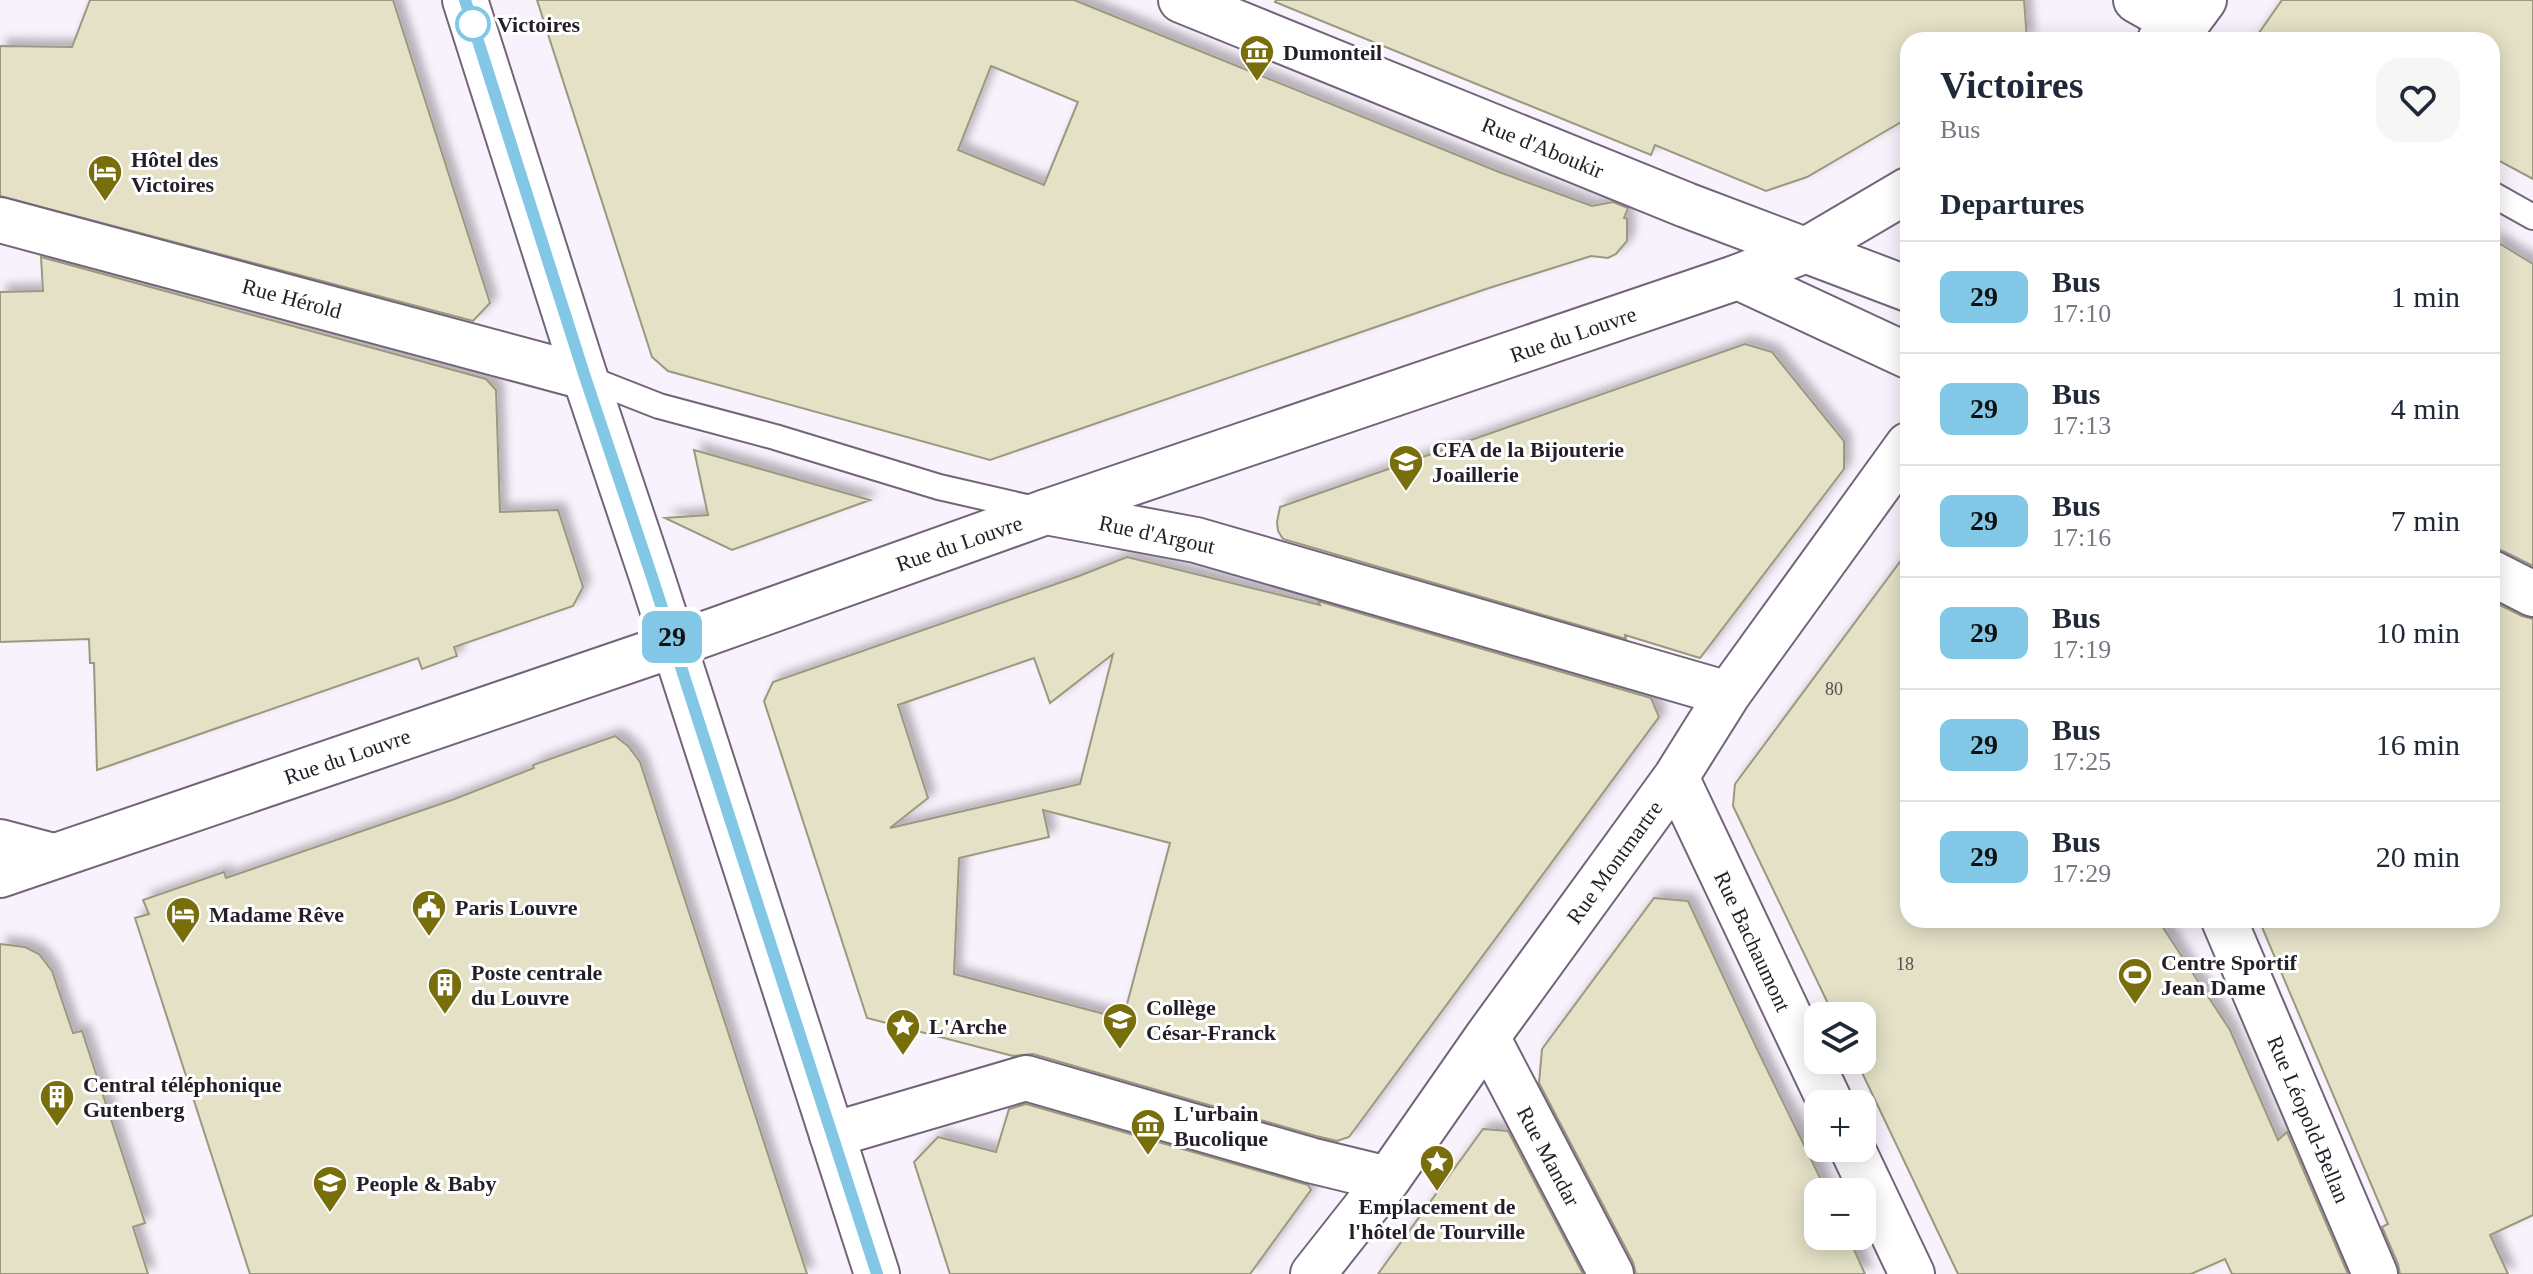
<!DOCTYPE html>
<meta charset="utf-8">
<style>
body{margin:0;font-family:"Times New Roman",serif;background:#f6f6f7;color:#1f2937;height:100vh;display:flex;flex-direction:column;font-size:30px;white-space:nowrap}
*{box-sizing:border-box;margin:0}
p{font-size:26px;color:#747a83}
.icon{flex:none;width:44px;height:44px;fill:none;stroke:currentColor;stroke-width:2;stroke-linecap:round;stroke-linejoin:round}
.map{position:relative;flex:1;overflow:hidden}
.details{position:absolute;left:1900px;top:32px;width:600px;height:896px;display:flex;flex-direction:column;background:#fff;border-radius:24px;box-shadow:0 4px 20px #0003}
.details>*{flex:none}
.badge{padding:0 16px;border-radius:12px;font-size:28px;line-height:52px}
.buttons{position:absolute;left:1804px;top:1002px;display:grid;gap:16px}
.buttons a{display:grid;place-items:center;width:72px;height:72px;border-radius:16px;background:#fff;box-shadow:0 4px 20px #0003;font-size:40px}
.map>.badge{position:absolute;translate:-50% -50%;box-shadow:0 0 0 4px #fff}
h2{padding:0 40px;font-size:30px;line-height:72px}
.round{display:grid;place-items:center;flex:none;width:84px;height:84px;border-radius:24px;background:#f6f6f7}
.summary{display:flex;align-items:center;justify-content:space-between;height:136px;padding:0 40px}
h1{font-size:38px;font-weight:800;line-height:60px}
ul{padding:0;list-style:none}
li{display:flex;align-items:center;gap:24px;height:112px;padding:0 40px;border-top:2px solid #e0e1e3}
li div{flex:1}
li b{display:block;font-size:30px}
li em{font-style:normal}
li .badge{min-width:88px;font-weight:700;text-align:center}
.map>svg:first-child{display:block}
.building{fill:#e4e1c7;stroke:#9a987f;stroke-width:2;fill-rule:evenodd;filter:url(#shadow)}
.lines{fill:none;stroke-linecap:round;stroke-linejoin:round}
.lane-casing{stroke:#72657a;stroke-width:28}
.street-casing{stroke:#72657a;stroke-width:48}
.secondary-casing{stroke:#72657a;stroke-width:48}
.lane{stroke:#fff;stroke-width:24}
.street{stroke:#fff;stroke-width:44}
.secondary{stroke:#fff;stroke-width:44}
.line-casing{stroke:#fff;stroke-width:18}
.line{stroke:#82c8e6;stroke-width:12}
.stop-dot{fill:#fff;stroke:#82c8e6;stroke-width:4}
.labels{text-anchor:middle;stroke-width:6;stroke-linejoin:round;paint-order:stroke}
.number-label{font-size:18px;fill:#534f4f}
.stop-label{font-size:22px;font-weight:bold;fill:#231e27;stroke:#fff;text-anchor:start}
.poi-label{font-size:22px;font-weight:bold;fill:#231e27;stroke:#fff;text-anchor:start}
.street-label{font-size:22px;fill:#231e27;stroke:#fff}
</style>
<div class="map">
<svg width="2533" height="1274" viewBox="0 0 2533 1274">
<defs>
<filter id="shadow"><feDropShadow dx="7" dy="-7" stdDeviation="4" flood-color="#0004"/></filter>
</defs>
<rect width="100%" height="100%" fill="#f8f2fc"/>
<path class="building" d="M90 0H393L490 303 473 321 0 196V46L72 47Z
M537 0H1074L1499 172 1592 206 1613 202 1628 208 1624 218 1627 219V241L1616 254 1608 258 1591 256 1486 289 990 460 668 371 652 357ZM991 66 1078 102 1044 185 958 150Z
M1276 0H2024L2027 40H1908V118L1807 177 1766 191 1655 145 1651 155 1275 2Z
M2282 0H2533V179L2492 157V40H2254Z
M2492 239 2533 264V566L2503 551 2492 548Z
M41 257 486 379 496 390 500 512 558 510 583 587 573 606 454 647 457 656 422 669 418 658 97 770 94 663H90L89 639 0 642V292L43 291Z
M1745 344 1772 352 1844 441V469L1700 658 1625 635 1626 639 1283 539 1278 531 1277 522 1280 507Z
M694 450 870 500 732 550 665 518 708 515Z
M1908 551V920H2158L2230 1030 2278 1140 2287 1132 2348 1274H2232L2225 1259 2191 1274H1958L1856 1060H1862V1016H1834L1733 806 1735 784Z
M1127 557 1320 605 1318 601 1651 698 1659 717 1349 1137 1337 1141 1316 1136 1033 1054 1013 1056 867 1018 764 701 773 682 1079 576ZM1113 654 1080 784 890 828 928 798 898 705 1034 658 1050 703ZM1043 810 1170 843 1123 1019 954 974 959 858 1049 837Z
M2492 601 2522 616 2533 619V1215L2490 1235 2508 1274H2400L2398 1264 2382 1227 2388 1224 2259 920H2492Z
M615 736 628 746 640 762 807 1274H250L135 918 149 914 143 900 224 872 226 878 452 800 534 768 533 765Z
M1654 898 1688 901 1757 1049 1827 1192H1818V1236H1848L1865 1274H1636L1633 1262 1539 1083 1542 1049Z
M0 944 25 947 39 954 52 971 73 1033 82 1031 145 1223 133 1227 148 1274H0Z
M1026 1104 1308 1185 1311 1190 1250 1274H950L914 1162 938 1137 996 1152 1009 1109Z
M1483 1129 1508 1131 1583 1274H1378Z"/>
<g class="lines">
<defs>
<path id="lane" d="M2492 194 2533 217
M585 377 659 406 775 437 939 487 1039 510"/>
<path id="street" d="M1181 0 1686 205 1908 289
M2136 0 2184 27 2185 40
M0 220 585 377
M1738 277 1908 356
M1046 512 1196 540 1728 694
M2492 573 2533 594
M1676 777 1831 1104
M0 842 53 856
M2224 920 2375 1274
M1487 1037 1611 1274
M832 1135 1026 1078 1310 1160 1388 1179
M1852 1148 1912 1274
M1313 1274 1388 1179 1487 1037 1676 777 1728 694 1908 445"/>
<path id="secondary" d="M465 0 585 377 652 577 877 1274
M2160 40 2184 27 2204 0
M0 875 674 645 1046 512 1738 277 1806 250 1908 190"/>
</defs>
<use href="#lane" class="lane-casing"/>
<use href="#street" class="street-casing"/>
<use href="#secondary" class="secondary-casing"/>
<use href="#lane" class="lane"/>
<use href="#street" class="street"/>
<use href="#secondary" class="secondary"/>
</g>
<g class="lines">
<defs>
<path id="line" d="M465 0 585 377 652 577 877 1274"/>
</defs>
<use href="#line" class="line-casing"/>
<use href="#line" class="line"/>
</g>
<defs>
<symbol id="museum-pin" viewBox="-11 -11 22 30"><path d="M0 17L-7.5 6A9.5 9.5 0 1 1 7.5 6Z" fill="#786e0b" stroke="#fff"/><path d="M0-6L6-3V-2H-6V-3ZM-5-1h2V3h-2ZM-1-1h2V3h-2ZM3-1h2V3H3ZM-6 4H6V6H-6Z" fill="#fff"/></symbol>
<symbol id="hotel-pin" viewBox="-11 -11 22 30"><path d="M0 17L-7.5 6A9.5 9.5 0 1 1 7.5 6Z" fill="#786e0b" stroke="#fff"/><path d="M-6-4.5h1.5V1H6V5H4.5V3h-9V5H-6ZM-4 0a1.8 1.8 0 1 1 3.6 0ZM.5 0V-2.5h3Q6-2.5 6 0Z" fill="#fff"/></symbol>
<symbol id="university-pin" viewBox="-11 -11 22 30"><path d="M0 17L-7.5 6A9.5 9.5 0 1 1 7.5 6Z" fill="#786e0b" stroke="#fff"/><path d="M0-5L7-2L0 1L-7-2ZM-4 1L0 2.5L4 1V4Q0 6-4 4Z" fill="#fff"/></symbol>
<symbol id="civic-pin" viewBox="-11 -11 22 30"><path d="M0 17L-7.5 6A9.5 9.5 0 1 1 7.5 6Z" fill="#786e0b" stroke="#fff"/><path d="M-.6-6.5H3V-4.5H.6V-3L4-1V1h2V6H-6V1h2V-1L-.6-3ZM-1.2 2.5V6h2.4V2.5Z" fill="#fff"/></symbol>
<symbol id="stadium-pin" viewBox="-11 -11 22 30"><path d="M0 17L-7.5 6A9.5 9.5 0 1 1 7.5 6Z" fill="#786e0b" stroke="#fff"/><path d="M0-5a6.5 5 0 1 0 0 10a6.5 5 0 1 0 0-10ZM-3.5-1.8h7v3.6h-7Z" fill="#fff"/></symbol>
<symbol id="building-pin" viewBox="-11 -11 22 30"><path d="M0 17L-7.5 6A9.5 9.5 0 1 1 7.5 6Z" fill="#786e0b" stroke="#fff"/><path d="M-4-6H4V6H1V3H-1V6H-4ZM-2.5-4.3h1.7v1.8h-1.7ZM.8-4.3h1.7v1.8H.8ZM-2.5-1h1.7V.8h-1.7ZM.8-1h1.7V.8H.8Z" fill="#fff"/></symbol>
<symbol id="school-pin" viewBox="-11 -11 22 30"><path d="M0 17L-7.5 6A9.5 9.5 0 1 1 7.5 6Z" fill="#786e0b" stroke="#fff"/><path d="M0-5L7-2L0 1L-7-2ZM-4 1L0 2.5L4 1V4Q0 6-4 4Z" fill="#fff"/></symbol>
<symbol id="sight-pin" viewBox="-11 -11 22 30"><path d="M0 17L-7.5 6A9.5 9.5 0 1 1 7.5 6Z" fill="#786e0b" stroke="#fff"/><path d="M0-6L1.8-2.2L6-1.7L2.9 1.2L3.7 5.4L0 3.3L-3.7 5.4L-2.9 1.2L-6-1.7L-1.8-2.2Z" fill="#fff"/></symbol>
</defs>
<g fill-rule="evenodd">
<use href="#museum-pin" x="1237" y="32" width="40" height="54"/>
<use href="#hotel-pin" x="85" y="152" width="40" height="54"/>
<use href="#university-pin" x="1386" y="442" width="40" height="54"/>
<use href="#civic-pin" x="409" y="887" width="40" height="54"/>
<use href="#hotel-pin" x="163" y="894" width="40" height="54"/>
<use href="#stadium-pin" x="2115" y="955" width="40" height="54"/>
<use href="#building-pin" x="425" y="965" width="40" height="54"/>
<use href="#school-pin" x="1100" y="1000" width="40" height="54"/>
<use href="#sight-pin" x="883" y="1006" width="40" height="54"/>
<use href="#building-pin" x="37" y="1077" width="40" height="54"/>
<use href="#museum-pin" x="1128" y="1106" width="40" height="54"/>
<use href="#sight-pin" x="1417" y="1142" width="40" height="54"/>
<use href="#school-pin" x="310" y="1163" width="40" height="54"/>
</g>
<circle class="stop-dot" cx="473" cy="24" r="16"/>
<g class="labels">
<g class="number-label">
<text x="1834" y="695">80</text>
<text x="1905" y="970">18</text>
</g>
<g class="stop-label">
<text x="497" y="32">Victoires</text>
</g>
<g class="poi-label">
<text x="1283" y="60">Dumonteil</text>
<text x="131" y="167">Hôtel des<tspan x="131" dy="25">Victoires</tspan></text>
<text x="1432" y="457">CFA de la Bijouterie<tspan x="1432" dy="25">Joaillerie</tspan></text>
<text x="455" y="915">Paris Louvre</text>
<text x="209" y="922">Madame Rêve</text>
<text x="2161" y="970">Centre Sportif<tspan x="2161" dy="25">Jean Dame</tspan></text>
<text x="471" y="980">Poste centrale<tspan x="471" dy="25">du Louvre</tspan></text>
<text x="1146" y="1015">Collège<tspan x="1146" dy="25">César-Franck</tspan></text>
<text x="929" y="1034">L'Arche</text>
<text x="83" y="1092">Central téléphonique<tspan x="83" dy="25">Gutenberg</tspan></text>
<text x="1174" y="1121">L'urbain<tspan x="1174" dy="25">Bucolique</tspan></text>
<text x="356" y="1191">People &amp; Baby</text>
<text x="1437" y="1214" text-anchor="middle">Emplacement de<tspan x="1437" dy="25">l'hôtel de Tourville</tspan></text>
</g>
<g class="street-label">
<text transform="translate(1543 147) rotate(22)" y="8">Rue d'Aboukir</text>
<text transform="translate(292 298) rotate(15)" y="8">Rue Hérold</text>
<text transform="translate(1573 334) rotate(-19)" y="8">Rue du Louvre</text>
<text transform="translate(1157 534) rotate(12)" y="8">Rue d'Argout</text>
<text transform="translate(959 543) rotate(-19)" y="8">Rue du Louvre</text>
<text transform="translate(347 756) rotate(-19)" y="8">Rue du Louvre</text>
<text transform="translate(1614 862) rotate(-54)" y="8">Rue Montmartre</text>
<text transform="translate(1753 941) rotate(65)" y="8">Rue Bachaumont</text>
<text transform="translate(2309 1119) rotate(67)" y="8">Rue Léopold-Bellan</text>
<text transform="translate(1549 1156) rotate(62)" y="8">Rue Mandar</text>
</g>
</g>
</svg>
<div class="buttons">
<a><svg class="icon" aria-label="layers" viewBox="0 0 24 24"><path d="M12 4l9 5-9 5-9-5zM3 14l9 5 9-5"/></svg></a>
<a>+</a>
<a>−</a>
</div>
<b class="badge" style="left:672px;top:637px;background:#82c8e6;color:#111">29</b>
<section class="details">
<div class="summary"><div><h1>Victoires</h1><p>Bus</p></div><a class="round"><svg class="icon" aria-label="heart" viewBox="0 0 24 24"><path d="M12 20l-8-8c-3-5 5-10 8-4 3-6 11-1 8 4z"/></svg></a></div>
<h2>Departures</h2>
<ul>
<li><span class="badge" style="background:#82c8e6;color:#111">29</span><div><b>Bus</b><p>17:10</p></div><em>1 min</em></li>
<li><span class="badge" style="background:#82c8e6;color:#111">29</span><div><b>Bus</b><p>17:13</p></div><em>4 min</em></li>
<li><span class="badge" style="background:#82c8e6;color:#111">29</span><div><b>Bus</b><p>17:16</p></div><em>7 min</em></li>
<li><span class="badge" style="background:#82c8e6;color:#111">29</span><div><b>Bus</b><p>17:19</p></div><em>10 min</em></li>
<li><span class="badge" style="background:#82c8e6;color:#111">29</span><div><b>Bus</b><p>17:25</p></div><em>16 min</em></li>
<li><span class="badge" style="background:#82c8e6;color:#111">29</span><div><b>Bus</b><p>17:29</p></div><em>20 min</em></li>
</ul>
</section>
</div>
